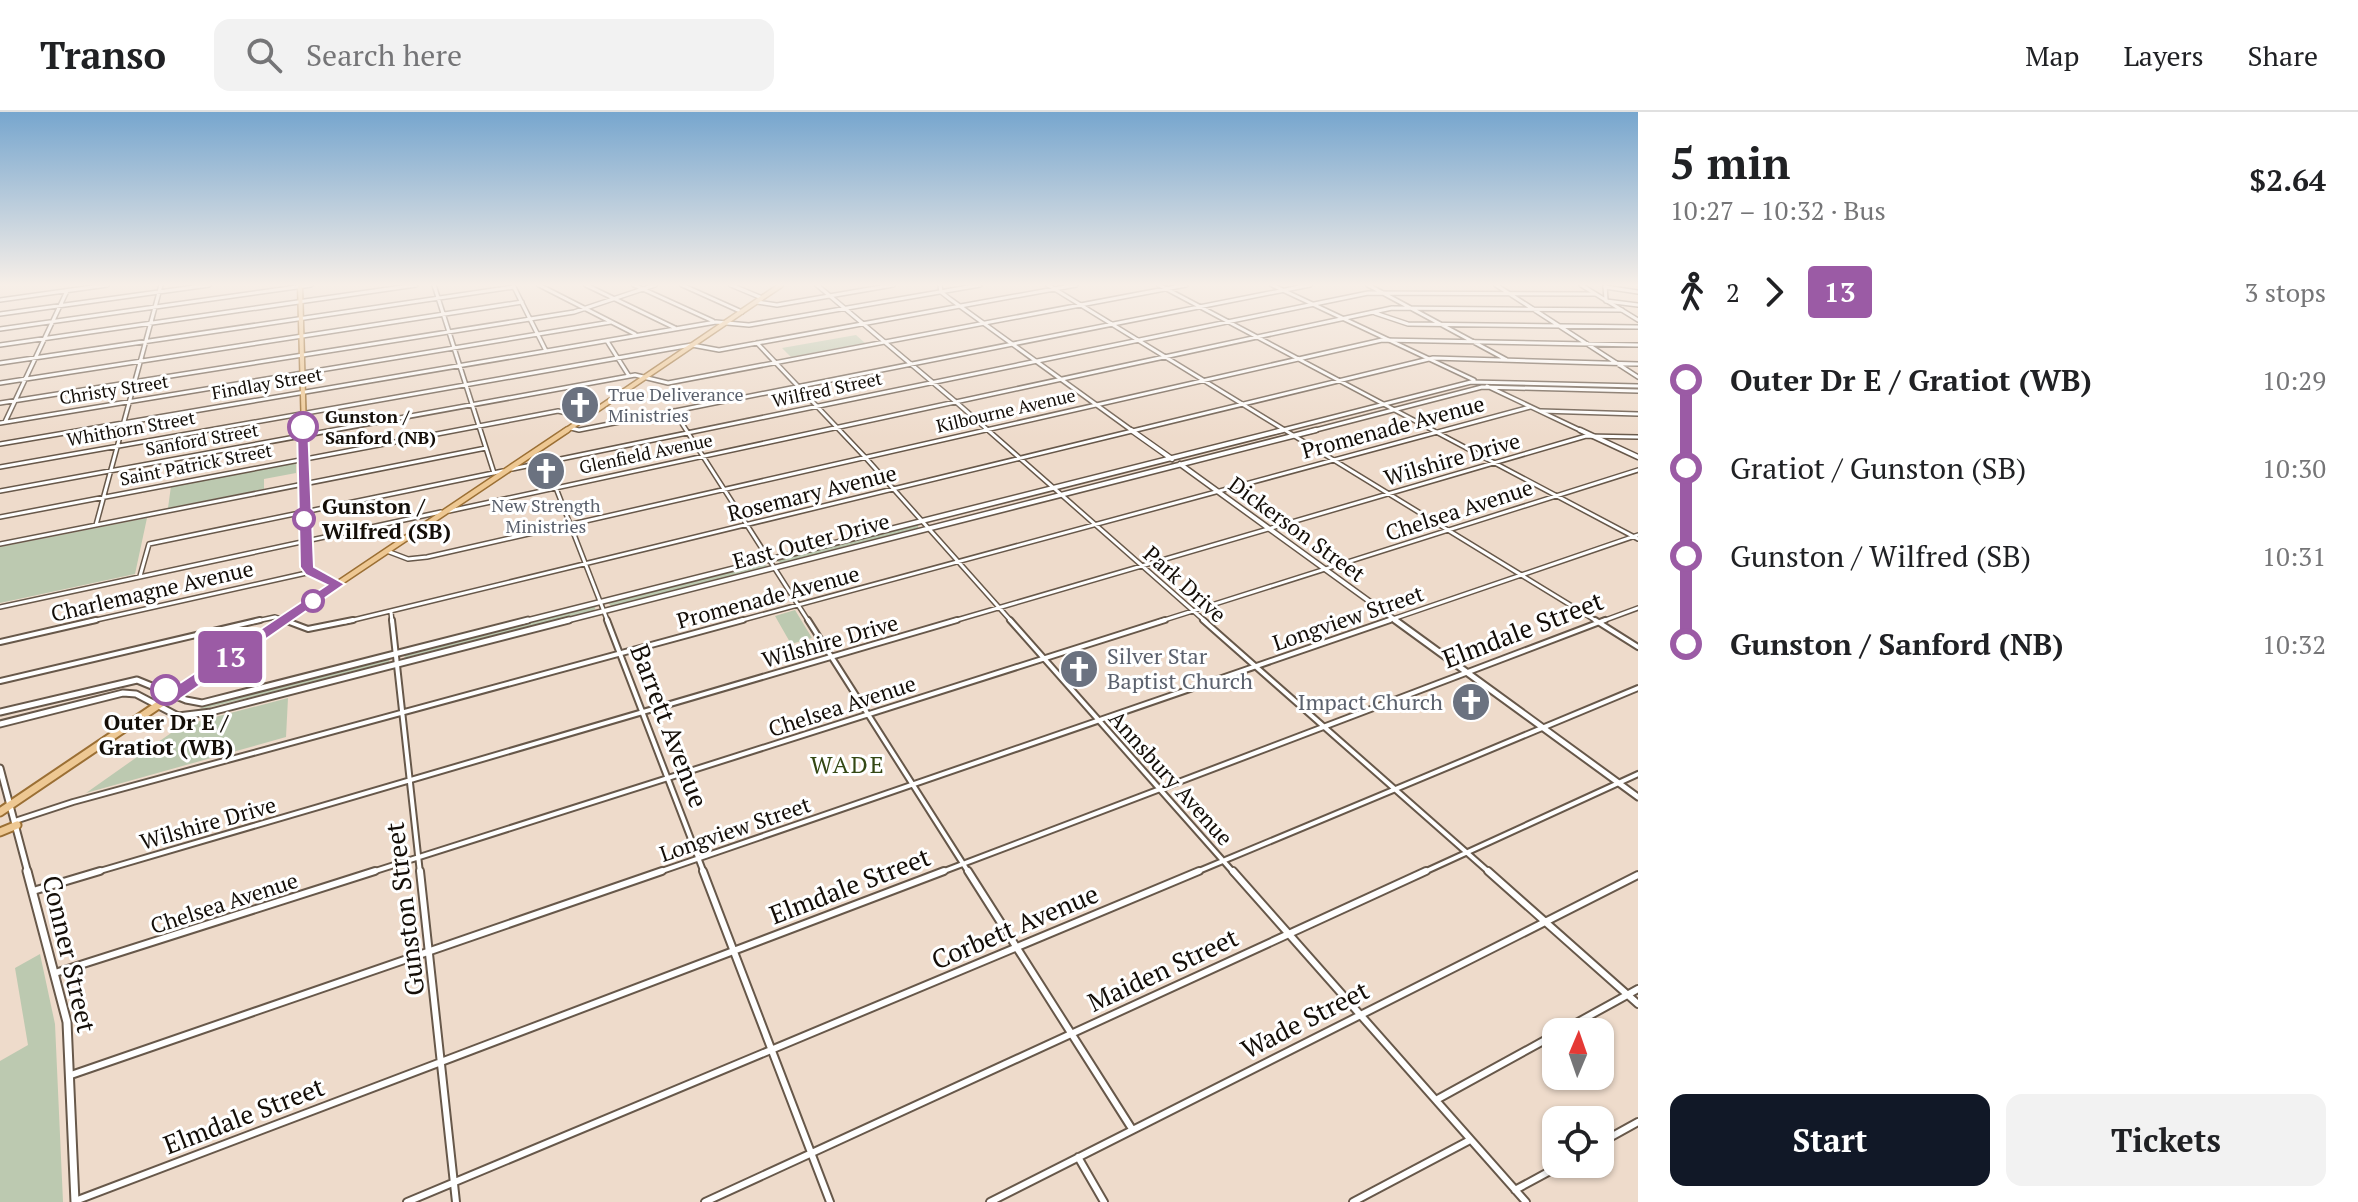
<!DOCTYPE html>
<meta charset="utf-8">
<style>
body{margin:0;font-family:"PT Serif",serif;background:#f2f2f2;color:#202124;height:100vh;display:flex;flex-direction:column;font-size:30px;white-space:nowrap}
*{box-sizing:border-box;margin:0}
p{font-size:26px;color:#757577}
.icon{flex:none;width:44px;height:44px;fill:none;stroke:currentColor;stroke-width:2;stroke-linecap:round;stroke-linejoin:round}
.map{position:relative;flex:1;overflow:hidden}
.sheet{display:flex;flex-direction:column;background:#fff;width:720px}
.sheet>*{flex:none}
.badge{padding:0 16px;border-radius:6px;font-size:28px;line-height:52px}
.needle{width:52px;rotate:2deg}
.buttons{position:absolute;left:1542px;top:906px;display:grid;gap:16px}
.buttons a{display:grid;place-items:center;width:72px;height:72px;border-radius:16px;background:#fff;box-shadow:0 2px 6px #0004;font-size:40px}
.map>.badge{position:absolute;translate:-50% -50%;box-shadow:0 0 0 4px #fff}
.legs{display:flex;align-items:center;gap:12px;height:88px;padding:0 32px;font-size:26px}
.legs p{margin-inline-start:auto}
.overview{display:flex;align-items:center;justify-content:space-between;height:136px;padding:0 32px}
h1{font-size:44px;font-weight:800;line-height:60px}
.action{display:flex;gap:16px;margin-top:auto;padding:16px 32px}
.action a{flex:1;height:92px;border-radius:16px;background:#111827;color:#fff;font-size:32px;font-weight:800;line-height:92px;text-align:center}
.action a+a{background:#f2f2f2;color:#202124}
ul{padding:0 32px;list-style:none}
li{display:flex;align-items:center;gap:28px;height:88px;font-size:30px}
li i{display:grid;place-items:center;width:12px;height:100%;margin:0 10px;background:currentColor}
li i::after{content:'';width:20px;height:20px;margin:-10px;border:6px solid;border-radius:50%;background:#fff}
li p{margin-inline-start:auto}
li:first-child i{background:linear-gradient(#0000 50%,currentColor 0)}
li:last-child i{background:linear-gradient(currentColor 50%,#0000 0)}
header{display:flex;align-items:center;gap:48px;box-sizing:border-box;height:112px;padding:0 40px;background:#fff;border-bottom:2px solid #e0e0e0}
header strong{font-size:38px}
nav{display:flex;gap:44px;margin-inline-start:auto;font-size:28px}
.search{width:560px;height:72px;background:#f2f2f2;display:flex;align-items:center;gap:20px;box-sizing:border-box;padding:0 28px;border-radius:16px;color:#757577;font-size:30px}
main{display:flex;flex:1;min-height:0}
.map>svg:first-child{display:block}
.green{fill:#bcc9b0}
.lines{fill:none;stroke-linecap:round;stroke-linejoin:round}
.street-far2-casing{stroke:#67584a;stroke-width:6}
.street-far1-casing{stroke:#67584a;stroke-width:8}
.street-casing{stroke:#67584a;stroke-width:10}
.secondary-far3-casing{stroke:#67584a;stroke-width:6}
.secondary-far2-casing{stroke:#67584a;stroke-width:7}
.secondary-far1-casing{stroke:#67584a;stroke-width:9}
.secondary-casing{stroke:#67584a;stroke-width:11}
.primary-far2-casing{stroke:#9b6f34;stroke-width:7}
.primary-far1-casing{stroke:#9b6f34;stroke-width:8}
.primary-casing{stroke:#9b6f34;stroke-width:11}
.street-far2{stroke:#fff;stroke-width:3}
.street-far1{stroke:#fff;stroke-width:4}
.street{stroke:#fff;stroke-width:6}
.secondary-far3{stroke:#fff;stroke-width:3}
.secondary-far2{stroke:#fff;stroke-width:4}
.secondary-far1{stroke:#fff;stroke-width:5}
.secondary{stroke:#fff;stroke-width:7}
.primary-far2{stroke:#eec893;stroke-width:4}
.primary-far1{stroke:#eec893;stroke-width:5}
.primary{stroke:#eec893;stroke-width:7}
.line-1{fill:#9b5ba5;stroke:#fff;stroke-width:2}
.stop-1-dot{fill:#fff;stroke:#9b5ba5;stroke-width:4}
.labels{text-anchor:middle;stroke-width:6;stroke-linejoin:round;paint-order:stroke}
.far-street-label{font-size:18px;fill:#140e08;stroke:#fff}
.far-worship-label{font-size:18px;fill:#5b616d;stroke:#fff;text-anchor:start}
.far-stop-label{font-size:18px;font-weight:bold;fill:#140e08;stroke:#fff;text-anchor:start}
.street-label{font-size:22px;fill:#140e08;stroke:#fff}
.stop-label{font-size:22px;font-weight:bold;fill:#140e08;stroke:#fff;text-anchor:start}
.worship-label{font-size:22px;fill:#5b616d;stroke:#fff;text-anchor:start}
.neighbourhood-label{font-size:24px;letter-spacing:2px;fill:#344814;stroke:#fff}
.near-street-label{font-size:26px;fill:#140e08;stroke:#fff}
</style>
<header>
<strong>Transo</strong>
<div class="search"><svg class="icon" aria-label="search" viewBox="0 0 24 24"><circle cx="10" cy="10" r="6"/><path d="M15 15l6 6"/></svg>Search here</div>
<nav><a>Map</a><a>Layers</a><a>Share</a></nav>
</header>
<main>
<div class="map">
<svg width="1638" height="1090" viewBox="0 0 1638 1090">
<rect width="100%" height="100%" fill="#eedbcb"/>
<path class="green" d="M856 223 865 231 791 245 782 236Z
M296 351V361L264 367V377L168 396 171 374Z
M147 406 135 462 0 491V435Z
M918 412V416L781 451 776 449Z
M761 451 768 454 612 495 608 491Z
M596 494 594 499 404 546 406 542Z
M795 498 812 526 791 532 775 504Z
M390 547 388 552 198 598 208 592Z
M288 586 286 625 86 681 181 614Z
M40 842 55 912 63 1090H0V949L28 933 15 856Z"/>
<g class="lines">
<defs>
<path id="street-far2" d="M434 173 494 361
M539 173 635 222
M586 173 675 216
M634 173 713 209
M682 173 742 200
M731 173 762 186
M817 173 956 290 1206 510
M1048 173 1598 510
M1159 173 1638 427
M1368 173 1507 248
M1496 173 1638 265
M514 175 546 239
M1605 175 1638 180
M0 188 107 173
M1606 189 1638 193
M757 190 777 193 893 173
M1375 201 1408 212 1638 215
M0 202 209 173
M0 217 311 173
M607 229 629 264
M757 231 865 345 1012 510
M0 233 416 173
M0 251 514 175
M0 271 522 190
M0 291 574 200 655 173
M674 299 809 510
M1541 299 1638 302
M5 310 67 179
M0 311 611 210
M571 316 579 318 1310 173
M0 332 716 210 749 213 980 173
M0 355 680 235 692 233 719 238 1076 173
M512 357 1368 181 1595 182
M556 376 608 510
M0 379 635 263 668 271 1186 173
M449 399 1392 196 1622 198
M0 405 558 299 585 305
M96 413 161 173
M0 432 486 336
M387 439 408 447 427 445 1382 228 1638 233
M140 464 149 432 503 359
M0 495 441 400
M391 500 392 510
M87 510 311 460
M252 510 275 505 290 510
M345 510 1433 246 1638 252
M735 510 1530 295
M950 510 1586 324 1638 325
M1158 510 1638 358
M1384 510 1638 423
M1600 510 1638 496"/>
<path id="street-far1" d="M284 508 308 517 353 508
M392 508 420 761
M607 508 704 761
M808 508 969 761
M1010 508 1234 761
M1203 508 1490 761
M1595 508 1638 535
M0 530 96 508
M0 569 260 508
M15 709 73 690 743 508
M93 761 957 508
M369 761 1165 508
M656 761 1390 508
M939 761 1605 508
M1194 761 1638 576
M1422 761 1638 662"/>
<path id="street" d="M420 759 456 1090
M703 759 830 1090
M968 759 1132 1017
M1233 759 1526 1090
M1488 759 1638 892
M33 779 100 759
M55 861 375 759
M1560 920 1638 877
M71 963 662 759
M1436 988 1556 922
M1600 1031 1638 1010
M1078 1045 1104 1090
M1515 1078 1563 1052
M75 1089 944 759
M407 1090 1199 759
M705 1090 1426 759
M990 1090 1638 763
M1353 1090 1470 1028"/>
<path id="secondary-far3" d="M940 173 941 180 950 187 1134 320
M1272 173 1474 268
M1581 173 1638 208
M1605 173 1606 188
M1487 274 1584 320
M1275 320 1471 270 1638 274
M1308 320 1482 275 1638 279"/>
<path id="secondary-far2" d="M1131 318 1172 347
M1580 318 1638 345
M1180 352 1398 510
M521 510 1283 318
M561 510 1316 318"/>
<path id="secondary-far1" d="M1395 508 1638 685
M0 600 137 568 186 588 202 591 528 508
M0 612 123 581 136 582 178 604 211 600 569 508
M0 656 28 761"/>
<path id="secondary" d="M27 759 67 910 75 1090"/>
<path id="primary-far2" d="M300 173 304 320
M564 320 781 173"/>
<path id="primary-far1" d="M304 318 307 455 311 460 338 472
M281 510 567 318"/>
<path id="primary" d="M0 700 284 508
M0 720 17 713"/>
</defs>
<use href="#street-far2" class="street-far2-casing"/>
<use href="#street-far1" class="street-far1-casing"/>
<use href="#street" class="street-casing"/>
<use href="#secondary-far3" class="secondary-far3-casing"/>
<use href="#secondary-far2" class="secondary-far2-casing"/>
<use href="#secondary-far1" class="secondary-far1-casing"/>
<use href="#secondary" class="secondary-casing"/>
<use href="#primary-far2" class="primary-far2-casing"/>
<use href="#primary-far1" class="primary-far1-casing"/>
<use href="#primary" class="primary-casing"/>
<use href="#street-far2" class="street-far2"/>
<use href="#street-far1" class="street-far1"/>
<use href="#street" class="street"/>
<use href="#secondary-far3" class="secondary-far3"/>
<use href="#secondary-far2" class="secondary-far2"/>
<use href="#secondary-far1" class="secondary-far1"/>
<use href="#secondary" class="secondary"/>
<use href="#primary-far2" class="primary-far2"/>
<use href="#primary-far1" class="primary-far1"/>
<use href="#primary" class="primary"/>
</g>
<linearGradient id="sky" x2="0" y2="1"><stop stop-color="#77a6ce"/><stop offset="0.53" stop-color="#f7efe8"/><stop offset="1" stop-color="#f7efe8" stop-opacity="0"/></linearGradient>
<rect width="1638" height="326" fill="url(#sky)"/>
<path class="line-1" d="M303 312 308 315 314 455 345 472 180 587 175 588 160 582V574L174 575 327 473 306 463 300 455 297 315Z"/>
<defs>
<symbol id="church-disc" viewBox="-11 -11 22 22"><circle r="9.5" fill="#6b7280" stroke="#fff"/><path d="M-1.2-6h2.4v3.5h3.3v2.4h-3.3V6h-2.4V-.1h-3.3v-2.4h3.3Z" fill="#fff"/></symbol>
</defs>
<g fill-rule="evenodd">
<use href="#church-disc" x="558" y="271" width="44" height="44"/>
<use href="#church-disc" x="524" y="337" width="44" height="44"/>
<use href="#church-disc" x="1057" y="535" width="44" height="44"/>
<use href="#church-disc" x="1449" y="568" width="44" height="44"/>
</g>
<g class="stop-1-dot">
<circle cx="303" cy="315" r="14"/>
<circle cx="304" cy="407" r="10"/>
<circle cx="313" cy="489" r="10"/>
<circle cx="166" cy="578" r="14"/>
</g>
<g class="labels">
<g class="far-street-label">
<text transform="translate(267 272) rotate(-10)" y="6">Findlay Street</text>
<text transform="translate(114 278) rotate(-9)" y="6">Christy Street</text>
<text transform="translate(827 278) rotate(-12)" y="6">Wilfred Street</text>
<text transform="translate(1006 299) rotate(-13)" y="6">Kilbourne Avenue</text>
<text transform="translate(131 317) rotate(-10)" y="6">Whithorn Street</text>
<text transform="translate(202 328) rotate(-10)" y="6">Sanford Street</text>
<text transform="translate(646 342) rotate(-12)" y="6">Glenfield Avenue</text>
<text transform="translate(196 353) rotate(-11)" y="6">Saint Patrick Street</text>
</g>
<g class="far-worship-label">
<text x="608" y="289">True Deliverance<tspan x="608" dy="21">Ministries</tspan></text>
<text x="546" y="400" text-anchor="middle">New Strength<tspan x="546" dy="21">Ministries</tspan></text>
</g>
<g class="far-stop-label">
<text x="325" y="311">Gunston /<tspan x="325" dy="21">Sanford (NB)</tspan></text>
</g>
<g class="street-label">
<text transform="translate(1393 315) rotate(-15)" y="8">Promenade Avenue</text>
<text transform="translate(1452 347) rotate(-16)" y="8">Wilshire Drive</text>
<text transform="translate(812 381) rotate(-14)" y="8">Rosemary Avenue</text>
<text transform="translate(1459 398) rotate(-18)" y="8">Chelsea Avenue</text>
<text transform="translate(1297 417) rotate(36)" y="8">Dickerson Street</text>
<text transform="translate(811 429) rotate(-15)" y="8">East Outer Drive</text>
<text transform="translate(1185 472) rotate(42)" y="8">Park Drive</text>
<text transform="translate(152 479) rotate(-13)" y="8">Charlemagne Avenue</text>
<text transform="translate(768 485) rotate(-15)" y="8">Promenade Avenue</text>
<text transform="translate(1348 506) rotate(-19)" y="8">Longview Street</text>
<text transform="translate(830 529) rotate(-16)" y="8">Wilshire Drive</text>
<text transform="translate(842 594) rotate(-18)" y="8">Chelsea Avenue</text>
<text transform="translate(1171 666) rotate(48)" y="8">Annsbury Avenue</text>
<text transform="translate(208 711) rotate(-16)" y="8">Wilshire Drive</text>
<text transform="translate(735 717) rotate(-19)" y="8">Longview Street</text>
<text transform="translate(224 791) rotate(-18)" y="8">Chelsea Avenue</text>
</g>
<g class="stop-label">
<text x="322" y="402">Gunston /<tspan x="322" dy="25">Wilfred (SB)</tspan></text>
<text x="166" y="618" text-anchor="middle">Outer Dr E /<tspan x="166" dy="25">Gratiot (WB)</tspan></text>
</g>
<g class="worship-label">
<text x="1107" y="552">Silver Star<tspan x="1107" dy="25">Baptist Church</tspan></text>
<text x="1443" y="598" text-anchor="end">Impact Church</text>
</g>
<g class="neighbourhood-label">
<text x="848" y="661">WADE</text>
</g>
<g class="near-street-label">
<text transform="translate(1523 518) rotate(-21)" y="9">Elmdale Street</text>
<text transform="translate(669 614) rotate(69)" y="9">Barrett Avenue</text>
<text transform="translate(850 774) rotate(-21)" y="9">Elmdale Street</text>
<text transform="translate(405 797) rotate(-97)" y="9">Gunston Street</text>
<text transform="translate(1015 815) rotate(-23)" y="9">Corbett Avenue</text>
<text transform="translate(69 842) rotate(77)" y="9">Conner Street</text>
<text transform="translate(1163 858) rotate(-25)" y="9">Maiden Street</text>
<text transform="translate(1305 908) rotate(-27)" y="9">Wade Street</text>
<text transform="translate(244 1004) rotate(-21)" y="9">Elmdale Street</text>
</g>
</g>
</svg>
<div class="buttons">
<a><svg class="needle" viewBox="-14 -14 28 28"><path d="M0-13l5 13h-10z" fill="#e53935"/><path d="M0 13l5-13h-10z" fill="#757577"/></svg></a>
<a><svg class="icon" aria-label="locate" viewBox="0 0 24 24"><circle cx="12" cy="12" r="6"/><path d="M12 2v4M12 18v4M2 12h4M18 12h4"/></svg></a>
</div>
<b class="badge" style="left:230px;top:545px;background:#9b5ba5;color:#fff">13</b>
</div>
<section class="sheet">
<div class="overview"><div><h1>5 min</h1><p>10:27 – 10:32 · Bus</p></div><b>$2.64</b></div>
<div class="legs"><svg class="icon" aria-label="walk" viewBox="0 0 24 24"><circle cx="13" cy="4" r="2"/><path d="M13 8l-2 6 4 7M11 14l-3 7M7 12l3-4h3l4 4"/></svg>2<svg class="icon" aria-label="forward" viewBox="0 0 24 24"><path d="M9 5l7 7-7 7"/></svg><b class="badge" style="background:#9b5ba5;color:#fff">13</b><p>3 stops</p></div>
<ul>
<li><i style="color:#9b5ba5"></i><b>Outer Dr E / Gratiot (WB)</b><p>10:29</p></li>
<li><i style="color:#9b5ba5"></i><span>Gratiot / Gunston (SB)</span><p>10:30</p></li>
<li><i style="color:#9b5ba5"></i><span>Gunston / Wilfred (SB)</span><p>10:31</p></li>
<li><i style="color:#9b5ba5"></i><b>Gunston / Sanford (NB)</b><p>10:32</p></li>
</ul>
<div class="action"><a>Start</a><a>Tickets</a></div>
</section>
</main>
